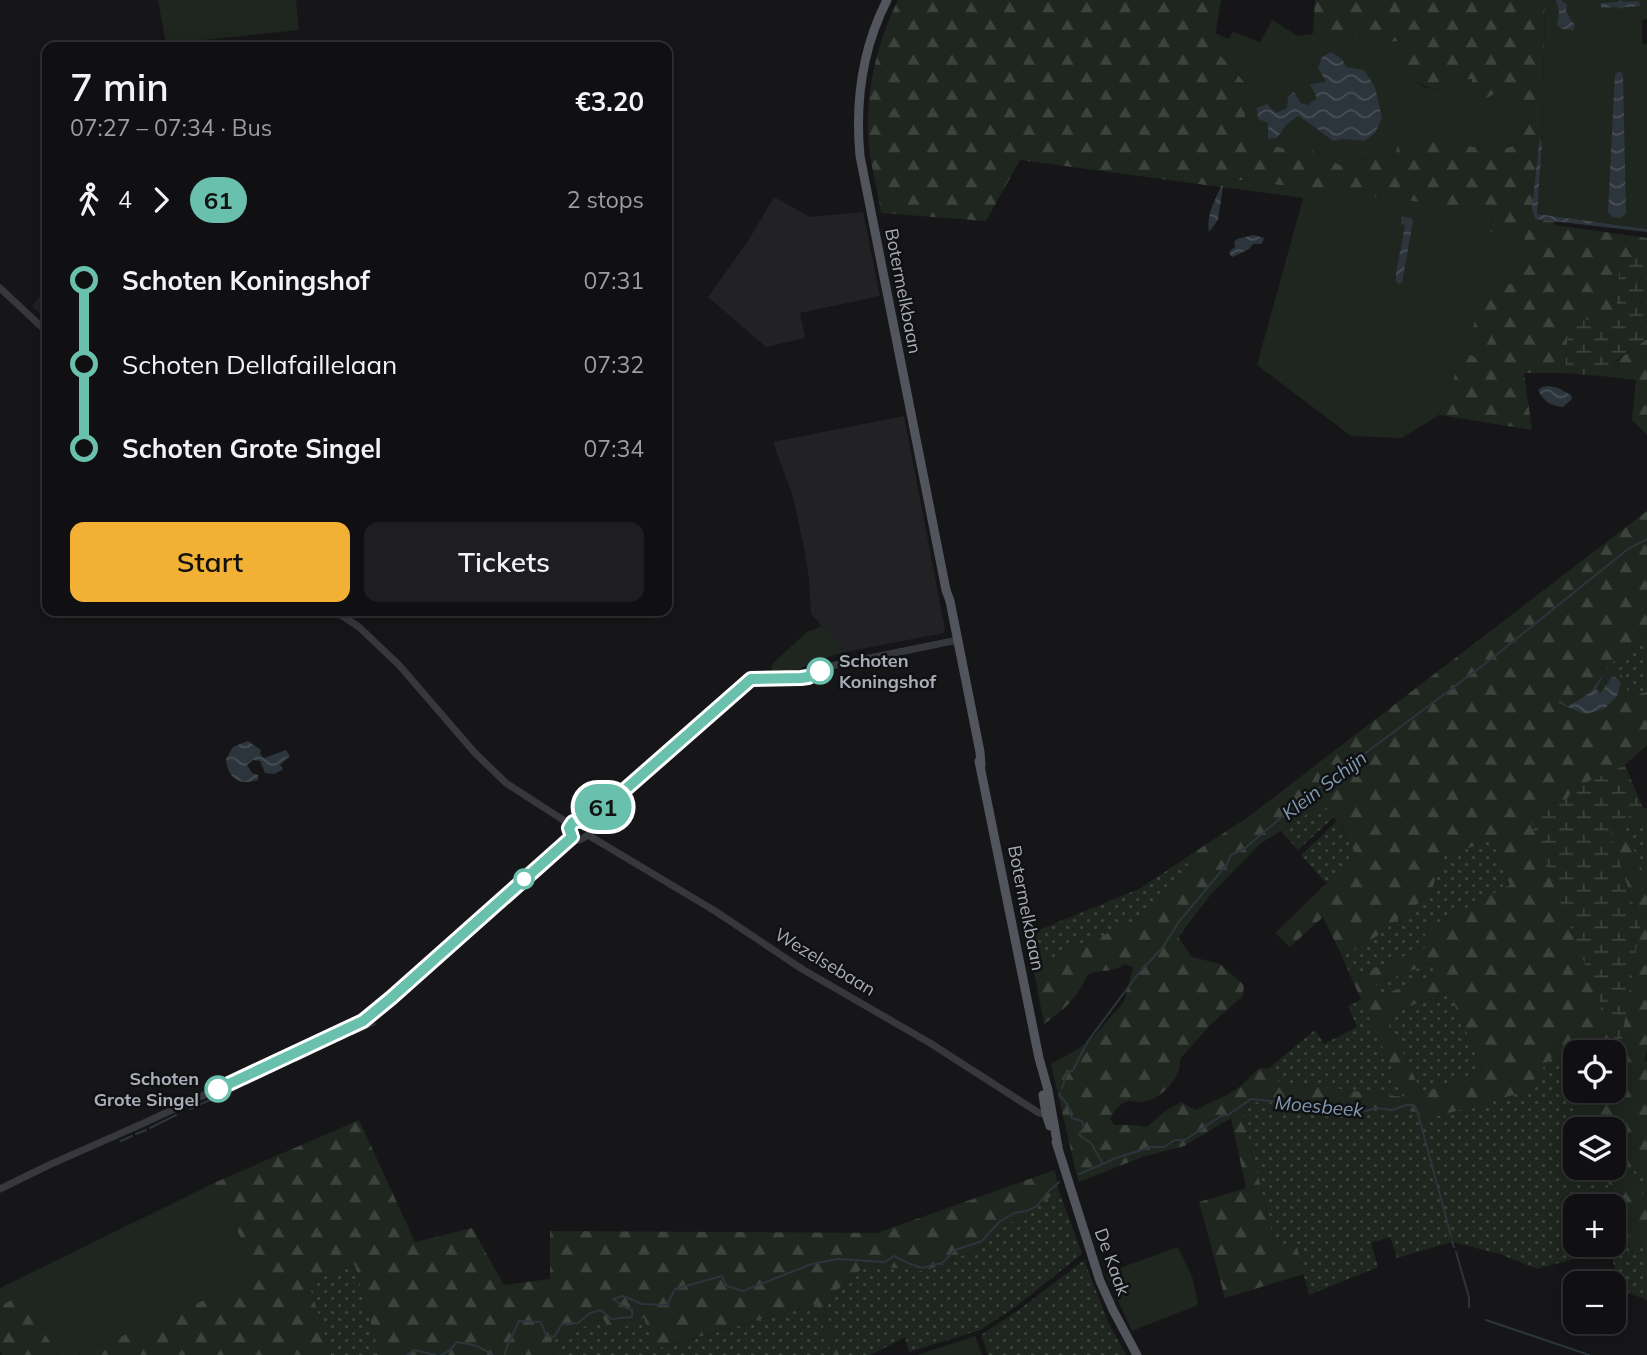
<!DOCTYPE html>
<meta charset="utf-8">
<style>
body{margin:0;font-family:Mulish,sans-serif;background:#1e1e20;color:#f1f3f6;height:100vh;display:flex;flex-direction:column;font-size:26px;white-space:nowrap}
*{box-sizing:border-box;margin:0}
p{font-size:23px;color:#9c9d9f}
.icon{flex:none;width:38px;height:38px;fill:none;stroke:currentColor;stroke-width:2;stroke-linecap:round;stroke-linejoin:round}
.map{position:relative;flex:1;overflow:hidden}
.details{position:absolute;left:42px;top:42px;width:630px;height:574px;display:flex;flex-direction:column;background:#101012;border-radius:14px;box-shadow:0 4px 18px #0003,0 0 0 2px #303032}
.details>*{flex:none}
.badge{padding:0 14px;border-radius:23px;font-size:24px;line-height:46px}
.fabs{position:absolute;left:1563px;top:1040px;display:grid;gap:14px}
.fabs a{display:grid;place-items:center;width:63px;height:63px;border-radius:14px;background:#101012;box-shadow:0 4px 18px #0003,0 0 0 2px #303032;font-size:35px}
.map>.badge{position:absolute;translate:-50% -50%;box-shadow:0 0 0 4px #fff}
.legs{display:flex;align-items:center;gap:10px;height:77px;padding:0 28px;font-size:23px}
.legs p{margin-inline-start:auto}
.summary{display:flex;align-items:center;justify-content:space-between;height:119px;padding:0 28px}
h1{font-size:38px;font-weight:600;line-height:52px}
.action{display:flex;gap:14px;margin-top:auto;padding:14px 28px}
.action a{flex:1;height:80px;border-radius:14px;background:#f2b134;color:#111;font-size:28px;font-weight:600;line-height:80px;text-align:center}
.action a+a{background:#1e1e20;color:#f1f3f6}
ul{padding:0 28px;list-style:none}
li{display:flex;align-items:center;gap:24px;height:84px;font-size:26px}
li i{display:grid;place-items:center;width:10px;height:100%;margin:0 9px;background:currentColor}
li i::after{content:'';width:18px;height:18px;margin:-9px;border:5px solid;border-radius:50%;background:#101012}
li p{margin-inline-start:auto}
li:first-child i{background:linear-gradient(#0000 50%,currentColor 0)}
li:last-child i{background:linear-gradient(currentColor 50%,#0000 0)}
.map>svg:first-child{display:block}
.built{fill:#222225}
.grass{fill:url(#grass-dots);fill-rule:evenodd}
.forest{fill:url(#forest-firs);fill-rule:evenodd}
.wetland{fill:url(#wetland-marsh)}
.green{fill:#1e261f}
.water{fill:url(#water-waves)}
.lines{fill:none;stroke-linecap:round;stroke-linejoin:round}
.stream{stroke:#2c353c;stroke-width:2}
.minor{stroke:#37383d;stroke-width:7}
.major{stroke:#53555c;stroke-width:9}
.line-1-casing{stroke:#fff;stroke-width:16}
.line-1{stroke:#69c0ac;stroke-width:10}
.stop-1-dot{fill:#fff;stroke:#69c0ac;stroke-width:3.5}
.labels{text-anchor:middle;stroke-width:5;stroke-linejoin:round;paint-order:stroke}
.street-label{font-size:18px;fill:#a8adb8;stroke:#111113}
.stop-label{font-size:18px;font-weight:bold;fill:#a8adb8;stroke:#111113;text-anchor:start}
.water-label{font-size:19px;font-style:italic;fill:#7f9bb3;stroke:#111113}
</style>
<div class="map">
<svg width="1647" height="1355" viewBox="0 0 1647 1355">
<defs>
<pattern id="grass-dots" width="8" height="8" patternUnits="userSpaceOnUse" patternTransform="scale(1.75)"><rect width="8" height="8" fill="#1e261f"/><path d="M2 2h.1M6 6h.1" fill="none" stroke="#3c433d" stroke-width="1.8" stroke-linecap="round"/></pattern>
<pattern id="forest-firs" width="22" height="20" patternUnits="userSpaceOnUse" patternTransform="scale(1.75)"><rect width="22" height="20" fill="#1e261f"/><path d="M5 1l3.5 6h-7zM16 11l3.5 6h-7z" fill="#3c433d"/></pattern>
<pattern id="wetland-marsh" width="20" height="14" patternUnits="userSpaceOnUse" patternTransform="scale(1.75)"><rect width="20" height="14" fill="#1e261f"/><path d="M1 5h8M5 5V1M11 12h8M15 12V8" fill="none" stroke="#3c433d"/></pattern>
<pattern id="water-waves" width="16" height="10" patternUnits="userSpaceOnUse" patternTransform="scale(1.75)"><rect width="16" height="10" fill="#2c353c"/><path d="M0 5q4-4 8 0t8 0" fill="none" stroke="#485056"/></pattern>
</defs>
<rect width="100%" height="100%" fill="#161618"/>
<path class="built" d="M774 197 810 217 863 212 880 296 800 313 805 338 766 347 708 297 748 241Z
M47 287V320L32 306Z
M904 416 945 629 944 633 845 652 811 614 809 579 804 547 793 497 773 442Z"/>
<path class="grass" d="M1647 635V692L1630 696 1605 668Z
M1323 803 1334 817 1298 850 1281 831Z
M1643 808H1647V882L1625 828 1645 819Z
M1337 821 1359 860 1326 883 1301 855Z
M1492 839 1510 885 1424 930 1431 946 1351 977 1342 956 1377 936 1431 893 1442 857Z
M1184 859 1192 869 1147 916 1033 966 1027 935 1141 888Z
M1437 961 1442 972 1378 997 1374 985Z
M1450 992 1483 1071 1422 1093 1385 1015Z
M1362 999 1406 1097 1277 1082 1276 1069H1268L1315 1030 1324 1044 1357 1027 1348 1006Z
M1555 1052 1587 1129H1575V1167H1602L1634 1244 1647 1239V1300L1620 1290 1610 1249 1537 1269 1500 1254 1452 1242 1397 1258 1390 1237 1371 1243 1378 1267 1309 1295 1295 1241 1276 1249 1242 1111 1256 1102H1267L1418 1112 1421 1121ZM1575 1206H1614V1244H1575Z
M1647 1165V1206L1633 1171Z
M1059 1191 1082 1254 1014 1308 980 1330 909 1352 905 1337 871 1355H839L823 1302 866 1265 925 1271 981 1248 1001 1229Z
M1084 1260 1108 1322 1126 1355H988L981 1335 1016 1312Z
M355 1265 379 1352 372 1355H331L308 1281Z
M816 1304 832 1355H558L550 1341 603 1318H644L656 1349Z"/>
<path class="forest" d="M898 0H1221L1213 47 1246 84 1245 142 1249 134 1262 143 1303 146 1340 165 1359 160 1395 157 1399 132 1468 146 1500 149 1495 94 1473 105 1470 94 1472 80H1457L1442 91C1426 87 1415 83 1402 73L1413 39 1391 42 1313 34 1315 0H1545L1542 137 1540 136 1535 219 1555 221 1554 225 1647 238V259L1620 257 1617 320H1569L1565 373H1524L1532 430 1439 415 1464 352 1490 336 1473 328 1483 281 1518 284 1489 231 1495 212 1231 179 1228 188 1020 160 986 221 881 213C878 194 873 174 870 154 863 101 875 47 898 0Z
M1647 339V435L1632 420 1636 380 1612 377 1614 363Z
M1647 511V635L1606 668 1619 669 1630 696 1647 692V745L1625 765 1574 788 1567 799 1528 813 1640 926 1609 828 1643 808 1645 819 1625 828 1647 882V1050L1644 1061H1647V1165L1633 1171 1647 1206V1239L1634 1244 1602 1167H1614V1129H1587L1555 1053 1524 1092 1420 1121 1418 1112 1267 1102H1256L1242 1111 1276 1249 1295 1240 1304 1274 1225 1298 1199 1202 1246 1188 1231 1118 1184 1146 1142 1157 1079 1182 1074 1164 1051 1064 1078 1049 1094 1036 1124 1002 1133 967 1124 964C1112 974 1101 968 1087 975 1079 996 1063 1011 1044 1024L1033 966 1147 916 1192 869 1184 859 1248 817ZM1323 804 1341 827 1359 860 1331 879 1275 933 1290 947 1323 917 1342 956 1377 936 1431 893 1442 857 1492 840 1510 885 1423 930 1430 946 1351 977 1405 1097 1278 1082 1276 1069 1259 1068 1242 1085 1229 1094 1195 1110 1181 1102 1164 1112 1147 1127 1136 1125H1114L1110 1119C1114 1112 1118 1105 1125 1102 1130 1100 1136 1102 1142 1102 1160 1100 1182 1078 1180 1059L1211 1024 1243 996 1244 985 1220 964 1192 957 1178 937 1212 893 1260 844ZM1436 961 1441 972 1378 997 1374 985ZM1449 992 1483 1070 1422 1093 1385 1015ZM1575 1052H1614V1090H1575Z
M359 1120 415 1242 472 1228 504 1285 550 1279V1231L877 1233 1055 1170 1059 1191 1001 1229 981 1248 925 1271 866 1265 823 1302 839 1355H832L816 1304 655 1349 644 1318 611 1333 603 1318 551 1341 558 1355H372L379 1352 355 1265 308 1281 331 1355H78L259 1276 214 1183Z
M21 1294 58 1355H2L0 1351V1306Z"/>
<path class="wetland" d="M1620 257 1647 259V339L1614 362 1612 377 1565 373 1569 320 1616 319Z
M1625 765 1643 808 1609 828 1640 926 1620 1051 1546 867 1528 813 1567 799 1574 788Z"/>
<path class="green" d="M158 0H296L299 30 166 44Z
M1545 0H1647V19L1642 20V44H1647V229L1537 214 1542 144Z
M1272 20 1298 36 1313 34 1391 42 1413 39 1414 49 1402 73 1424 87 1442 91 1457 80 1472 79 1470 94 1474 104 1495 94 1515 88C1522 99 1525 110 1524 124 1524 133 1522 143 1513 146 1493 155 1423 137 1400 133L1395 157 1359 160 1340 165 1303 146 1290 150 1262 143 1249 134 1244 144 1246 84 1213 47 1215 33 1228 39 1233 32 1260 42Z
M1231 179 1495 211 1489 231 1525 239 1518 284 1483 281 1473 328 1491 336 1479 359 1464 352 1439 415 1402 438 1351 436 1257 365 1303 198 1228 188Z
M822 626 845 652 821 659 797 670H771L773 663 807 632Z
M214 1183 259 1276 78 1355H58L21 1295 0 1306V1288Z
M1178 1247 1193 1279 1198 1305 1132 1331 1120 1305 1106 1273Z
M975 1336 982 1355H917Z"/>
<path class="water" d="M1556 0H1561L1567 5 1566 11C1569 14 1570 20 1575 25L1573 30 1562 29 1557 26 1559 12Z
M1620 0 1625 2 1639 1 1640 6 1625 7 1621 9 1617 7 1601 8V3L1617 2Z
M1331 52 1342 59 1346 67 1364 70 1375 87 1382 118 1375 133 1364 141 1343 139 1333 141 1309 123 1298 116 1286 125 1277 138 1268 139V123L1258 119 1257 108 1267 104 1276 113 1287 108 1288 97 1294 92 1301 103 1308 105 1317 98 1310 84 1326 82 1318 68 1322 57Z
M1620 71 1623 74 1626 214 1620 218 1612 217 1608 212 1615 74Z
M1540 135 1542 144 1537 214 1647 229V232L1535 219 1532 208Z
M1221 186H1223L1218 220 1209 232C1206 215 1215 201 1221 186Z
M1402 217 1411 218 1413 221 1402 283 1398 284 1396 281V274L1405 225 1401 224Z
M1254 235 1264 238 1262 244H1253L1249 249 1233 257 1231 256 1229 253 1230 251 1235 247 1234 242 1237 239Z
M1548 386 1558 388 1571 395 1572 399 1563 407C1551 406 1544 402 1538 390L1542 387Z
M1604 674 1596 689 1600 693 1603 692 1611 677H1615L1621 682 1617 696 1605 708 1597 711 1585 714 1558 703 1560 700 1566 705 1568 706C1575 702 1583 698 1589 693 1595 688 1598 680 1604 674Z
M248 741 261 750 260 754 264 758 286 750 290 756 280 765 283 768 282 770 274 774 265 773 260 761 253 760 247 765 252 773 258 775V780C240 786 227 778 226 759L233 747Z"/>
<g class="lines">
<path class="stream" d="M353 1034 375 1024
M339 1040 346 1037
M317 1050 335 1042
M296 1061 312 1053
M247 1084 277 1069
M1062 1088 1067 1073 1073 1070 1088 1041 1138 974 1163 947 1178 923 1227 864 1231 855 1245 848 1296 805 1490 660 1628 549 1647 539
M1060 1093 1059 1095 1067 1104 1072 1118 1082 1121 1084 1127 1079 1135 1091 1143 1103 1164 1079 1174
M222 1095 239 1087
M190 1109 212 1099
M150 1128 176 1115
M136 1134 146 1130
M121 1141 132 1136
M1103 1164 1116 1158 1151 1147H1164L1175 1140H1185L1221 1116 1228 1115 1251 1099 1333 1108 1355 1107 1366 1111 1376 1108 1393 1110 1406 1105H1413L1418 1114 1451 1236
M1452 1242 1454 1247
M1456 1252 1469 1297V1307
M1486 1320 1589 1355
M407 1355 414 1350 436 1355
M441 1355 449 1351 457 1342C471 1344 481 1346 492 1355
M505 1355 506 1349 519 1321 541 1322 546 1335 554 1337 562 1324 578 1323 590 1313 601 1310 611 1319 632 1317V1310L623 1306 613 1299 623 1296 642 1304 667 1305 675 1289 722 1276 727 1286 743 1291 812 1264 838 1259 885 1262 894 1256 908 1263 922 1268 942 1263 955 1250 982 1241 999 1222 1014 1213 1026 1211 1037 1206 1046 1194 1059 1182"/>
<path class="minor" d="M0 288 47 332
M335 611 359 627 399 665 475 753 506 783 571 825
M587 823 751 679H801L808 677 835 665 958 640
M588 835 715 911 802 969 930 1043 1039 1113 1046 1114
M572 837 569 828 573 822 581 820 587 823
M572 837 580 840 588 835
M0 1189 49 1165 144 1123 363 1021 391 998 572 837"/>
<path class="major" d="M887 0C862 49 855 102 860 156L946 590 950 601 980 752 981 765
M979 761 1039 1058 1048 1090 1058 1147
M1043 1095 1046 1114 1050 1126
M1056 1142 1100 1281 1113 1310 1137 1355"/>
</g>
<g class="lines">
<defs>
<path id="line-1" d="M218 1089 363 1021 391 998 572 837 569 828 573 822 581 820 587 823 751 679 801 678 808 677 820 671"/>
</defs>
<use href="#line-1" class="line-1-casing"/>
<use href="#line-1" class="line-1"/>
</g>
<g class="stop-1-dot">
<circle cx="820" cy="671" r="12"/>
<circle cx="524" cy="879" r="9"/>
<circle cx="218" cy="1089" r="12"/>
</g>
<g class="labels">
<g class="street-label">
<text transform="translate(903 291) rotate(79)" y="6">Botermelkbaan</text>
<text transform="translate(1026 908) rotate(79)" y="6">Botermelkbaan</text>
<text transform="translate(825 962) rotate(31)" y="6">Wezelsebaan</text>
<text transform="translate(1112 1262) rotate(70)" y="6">De Kaak</text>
</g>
<g class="stop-label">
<text x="839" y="667">Schoten<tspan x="839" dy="21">Koningshof</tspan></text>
<text x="199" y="1085" text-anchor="end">Schoten<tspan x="199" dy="21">Grote Singel</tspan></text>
</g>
<g class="water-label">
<text transform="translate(1324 785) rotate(-37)" y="7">Klein Schijn</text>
<text transform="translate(1319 1106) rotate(5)" y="7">Moesbeek</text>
</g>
</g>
</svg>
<div class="fabs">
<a><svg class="icon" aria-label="locate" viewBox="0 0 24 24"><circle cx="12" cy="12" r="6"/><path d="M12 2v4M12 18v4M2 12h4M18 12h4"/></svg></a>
<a><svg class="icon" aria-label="layers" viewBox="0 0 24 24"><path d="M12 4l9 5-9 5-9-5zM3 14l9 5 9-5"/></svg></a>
<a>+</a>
<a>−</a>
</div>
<b class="badge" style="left:603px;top:807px;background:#69c0ac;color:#111">61</b>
<section class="details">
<div class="summary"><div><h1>7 min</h1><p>07:27 – 07:34 · Bus</p></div><b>€3.20</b></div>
<div class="legs"><svg class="icon" aria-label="walk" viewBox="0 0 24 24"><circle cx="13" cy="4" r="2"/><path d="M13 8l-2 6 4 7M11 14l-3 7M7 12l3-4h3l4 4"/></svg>4<svg class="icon" aria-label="forward" viewBox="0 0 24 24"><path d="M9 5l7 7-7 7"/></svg><b class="badge" style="background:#69c0ac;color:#111">61</b><p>2 stops</p></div>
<ul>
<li><i style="color:#69c0ac"></i><b>Schoten Koningshof</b><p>07:31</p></li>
<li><i style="color:#69c0ac"></i><span>Schoten Dellafaillelaan</span><p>07:32</p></li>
<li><i style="color:#69c0ac"></i><b>Schoten Grote Singel</b><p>07:34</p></li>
</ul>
<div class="action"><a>Start</a><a>Tickets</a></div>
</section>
</div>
